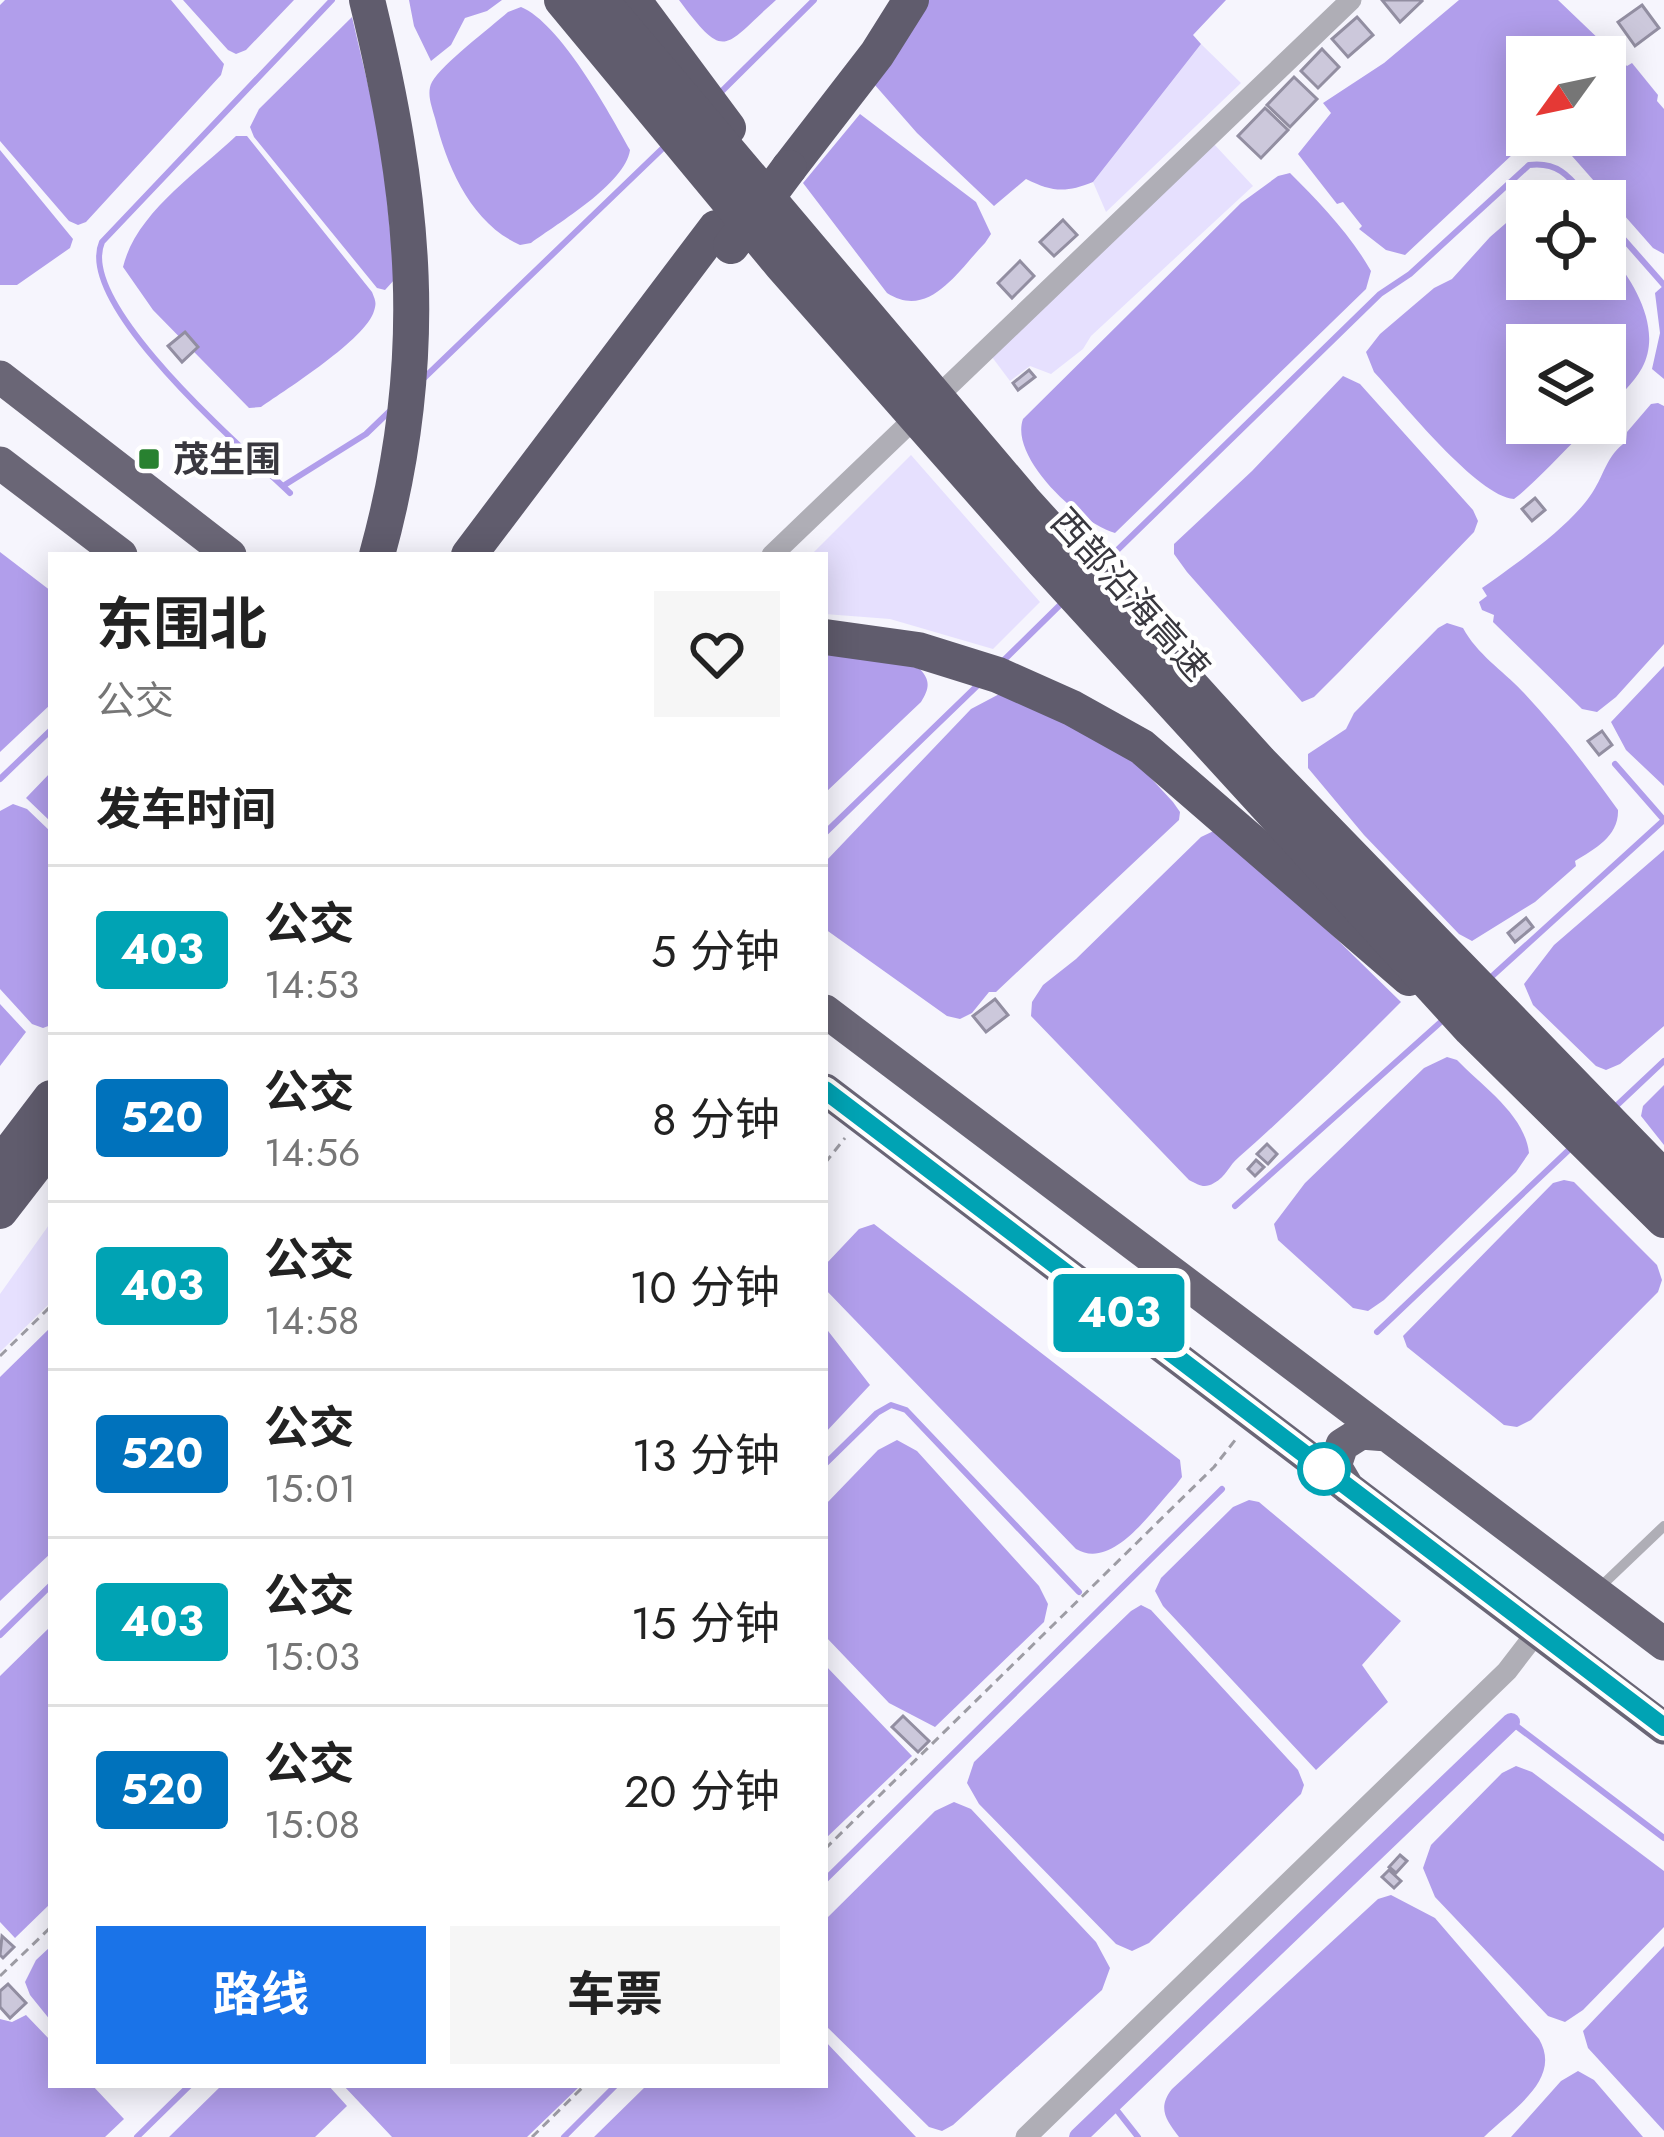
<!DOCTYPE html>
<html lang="zh">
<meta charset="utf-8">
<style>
body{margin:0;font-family:Jost,"Noto Sans SC",sans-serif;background:#f6f6f6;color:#222;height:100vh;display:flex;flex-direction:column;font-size:45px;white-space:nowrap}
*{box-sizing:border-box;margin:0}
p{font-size:39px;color:#767676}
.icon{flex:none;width:66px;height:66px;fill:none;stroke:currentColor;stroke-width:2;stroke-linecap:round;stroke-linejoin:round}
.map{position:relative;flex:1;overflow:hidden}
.panel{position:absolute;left:48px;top:552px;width:780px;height:1536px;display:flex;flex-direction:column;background:#fff;border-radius:0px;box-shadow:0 6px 30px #0003}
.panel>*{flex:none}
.badge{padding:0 24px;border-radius:9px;font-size:42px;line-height:78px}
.needle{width:78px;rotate:237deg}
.tools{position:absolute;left:1506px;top:36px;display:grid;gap:24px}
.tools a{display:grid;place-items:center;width:120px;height:120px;border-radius:0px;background:#fff;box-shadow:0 6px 30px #0003;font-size:60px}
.map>.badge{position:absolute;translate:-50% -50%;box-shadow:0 0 0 6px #fff}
h2{padding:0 48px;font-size:45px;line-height:108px}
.round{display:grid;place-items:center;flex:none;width:126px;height:126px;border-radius:0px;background:#f6f6f6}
.summary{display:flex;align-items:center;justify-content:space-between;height:204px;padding:0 48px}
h1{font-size:57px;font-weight:700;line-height:90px}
.action{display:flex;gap:24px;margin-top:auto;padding:24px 48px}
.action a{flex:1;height:138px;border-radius:0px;background:#1a73e8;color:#fff;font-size:48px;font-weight:700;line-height:138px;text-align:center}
.action a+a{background:#f6f6f6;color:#222}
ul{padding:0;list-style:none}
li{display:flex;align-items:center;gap:36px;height:168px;padding:0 48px;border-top:3px solid #e0e0e0}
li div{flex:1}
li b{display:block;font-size:45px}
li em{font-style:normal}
li .badge{min-width:132px;font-weight:700;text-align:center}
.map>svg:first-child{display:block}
.green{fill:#e6e0fe}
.water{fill:#b19eeb;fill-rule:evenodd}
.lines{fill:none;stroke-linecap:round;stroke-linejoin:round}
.stream{stroke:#b19eeb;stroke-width:6}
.canal{stroke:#b19eeb;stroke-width:18}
.building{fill:#ccc8db;stroke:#928ea1;stroke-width:3}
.path{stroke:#9d9ca4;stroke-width:3;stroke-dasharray:9 6;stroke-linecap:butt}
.service{stroke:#afaeb6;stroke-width:10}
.minor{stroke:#afaeb6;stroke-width:21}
.trunk{stroke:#6a6676;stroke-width:33}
.motorway{stroke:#605c6d;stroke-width:36}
.motorway-bridge{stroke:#605c6d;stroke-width:36}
.line-casing{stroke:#fff;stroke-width:27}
.line{stroke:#00a3b4;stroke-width:18}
.poi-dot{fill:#288130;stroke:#fff;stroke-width:4.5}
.stop-dot{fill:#fff;stroke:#00a3b4;stroke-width:6}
.labels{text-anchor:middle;stroke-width:9;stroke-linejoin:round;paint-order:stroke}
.poi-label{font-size:36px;font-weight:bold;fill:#39383f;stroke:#fff;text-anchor:start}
.street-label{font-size:36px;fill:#39383f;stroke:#fff}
</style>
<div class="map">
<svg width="1664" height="2137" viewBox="0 0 1664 2137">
<rect width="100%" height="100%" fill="#f6f5fd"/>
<path class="green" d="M1201 44 1241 83 1106 212 1093 182Z
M1213 143 1253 186 1091 336 1083 349 1051 374 1030 366 1010 381 992 357Z
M911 455 1040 602 993 649 890 619 825 614V555H811Z
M51 1222V1302L0 1352V1294Z"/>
<path class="water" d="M5 0H171L224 64 221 75 86 222 78 225 69 221 0 141V5Z
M183 0H294L246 50 236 54 228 50Z
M409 0H502L487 11 465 18 451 45 431 61 414 26Z
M679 0H776C723 47 726 63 679 0Z
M891 0H1226L1193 35 1201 44 1093 182C1066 193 1052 192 1026 179L994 206 917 133 867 76Z
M1459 0H1558L1627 66 1632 63 1658 95 1657 101 1664 109V254L1653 248 1572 156C1551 140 1535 139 1513 154L1405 255 1386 250 1359 229 1362 226 1343 202 1337 204 1298 154 1331 113 1323 103 1384 63ZM1527 57H1605V135H1527Z
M521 7C560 23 609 112 630 150 625 184 558 223 531 243L520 245C471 223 447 167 435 118 432 107 426 93 432 82 442 64 490 28 508 12Z
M352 17 381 140 395 279 385 290 377 288 254 137 250 127 259 109Z
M860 114 976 202 991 234 985 243C957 272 929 320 887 293L803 183Z
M236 136H247L372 292C375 300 377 302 374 311 366 339 287 389 261 407L249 408 153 310 123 267C136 213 197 173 236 136Z
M0 150 73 239 70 248 17 285H0Z
M1290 173C1320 203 1350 234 1371 271L1366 289 1115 533C1081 524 1009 458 1023 419L1241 203 1278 176Z
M1527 205V279H1605V247C1631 277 1664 327 1642 368 1633 384 1617 398 1605 412V345H1527V423H1594C1566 447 1543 476 1514 499 1478 497 1402 402 1374 372L1366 352 1380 334 1434 288 1452 279 1490 237Z
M1664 285V379L1652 369 1660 333 1655 293Z
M1343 376 1360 384 1473 510 1478 521 1474 532 1340 671 1314 697 1302 702 1187 572 1174 554V544L1252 471Z
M1658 403 1664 406V644L1616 697 1597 712 1582 709 1493 622 1494 615 1482 610 1479 602 1487 596 1482 588C1513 566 1567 529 1590 496 1604 477 1606 455 1626 442L1627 432 1651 404Z
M0 552 51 591V704L0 752Z
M1447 623 1463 628C1477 654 1502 670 1522 691 1557 728 1588 768 1618 810 1619 836 1595 849 1575 861L1576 866 1535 902 1472 941 1459 934 1364 835 1308 768V754L1346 729 1354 713 1438 628Z
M825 641 920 669C931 681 929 689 921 702L825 793Z
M1664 666V786L1626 750 1611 722Z
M1005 691 1123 748 1173 802 1180 812 1179 820 996 992H989L972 1013 960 1019 947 1016 825 929V862L971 709Z
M51 772V822L26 798Z
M13 804 27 809 51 832V1025L43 1028 32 1024 0 989V811Z
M1222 827 1401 1002C1348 1055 1296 1107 1239 1157 1229 1165 1226 1177 1214 1183 1204 1189 1199 1185 1189 1180L1031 1016 1032 1002 1043 985 1076 959 1201 837Z
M1664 850V1026L1620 1064 1606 1070 1596 1066 1533 1005 1524 984 1554 945Z
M0 1004 26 1032 0 1066Z
M1447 1057 1457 1060C1482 1086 1525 1115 1529 1153L1516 1172 1384 1300 1368 1311 1353 1308 1278 1240 1274 1224 1305 1183 1424 1068Z
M1664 1085V1145L1641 1116 1643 1106Z
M1564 1180 1574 1182 1657 1265 1662 1280 1658 1292 1531 1420 1517 1427 1504 1425 1407 1347 1403 1336 1553 1183Z
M874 1224 1180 1460 1182 1477 1176 1485C1152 1510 1113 1571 1076 1549L825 1289V1265L859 1229Z
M51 1327V1553L0 1601V1377Z
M825 1327 870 1385 825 1433Z
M897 1440 917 1451 1039 1586 1048 1604 1044 1622 935 1727 889 1703 825 1636V1505L878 1450Z
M1249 1500 1259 1502 1401 1621 1362 1665 1388 1702 1316 1770 1163 1606 1155 1591 1161 1578 1233 1507Z
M1141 1605 1151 1610 1298 1770 1304 1785 1301 1794 1149 1943 1132 1951 1116 1944 979 1804 967 1783 974 1762 1131 1611Z
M51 1626V1903L15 1938 0 1922V1676Z
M825 1665 912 1756 825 1839Z
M1516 1766 1532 1772 1664 1871V1927L1583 2010 1565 2022 1548 2016 1435 1897 1423 1868 1431 1845 1502 1773Z
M954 1802 971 1809 1096 1942 1110 1968 1102 1990 953 2125 942 2131 929 2127 825 2025V1920L935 1811Z
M1391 1895 1435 1918 1539 2039C1563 2080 1511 2110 1484 2137H1179C1166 2120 1157 2108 1172 2089L1378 1899Z
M51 1946V2021L30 1995 25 1982 36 1960Z
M1664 1946V2131L1588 2048 1583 2031Z
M26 2015 51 2041V2085H92L124 2119 105 2137H0V2019L12 2022Z
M825 2041 916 2137H594L647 2085H825Z
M1578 2071 1594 2080 1643 2137H1511L1561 2081Z
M222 2085H328L347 2106 315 2137H169Z
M343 2085H581L527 2137H392Z"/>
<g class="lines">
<path class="stream" d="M717 96 814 0
M1605 218 1664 285
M423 379 664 147
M283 486 366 434 392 409
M290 493C245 450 75 305 102 242L332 0
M1102 565 1380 294 1410 274 1529 165C1560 161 1571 179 1590 201
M1003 661 1062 603
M1615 764 1664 820
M0 779 51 730
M825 833 980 683
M1489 979 1664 820
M1614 1108 1664 1061
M1235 1206 1443 1020
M1377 1332 1574 1145
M825 1464 877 1413 891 1405 906 1410 1079 1592
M0 1635 51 1585
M1511 1722 1664 1838
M825 1880 1222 1489
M1112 2104 1138 2137
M137 2137 190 2085
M564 2137 616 2085"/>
<path class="canal" d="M1078 2137 1511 1722"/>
</g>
<path class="building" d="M1382 0H1421L1422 1 1400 22Z
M1642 5 1659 28 1635 46 1618 22Z
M1357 17 1373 35 1348 57 1332 39Z
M1322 49 1339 67 1318 88 1301 71Z
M1294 77 1317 99 1290 127 1267 105Z
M1265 108 1288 130 1261 158 1238 136Z
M1063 220 1077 235 1054 256 1040 242Z
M1020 261 1034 276 1012 298 998 283Z
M185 332 198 347 182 362 168 346Z
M1029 370 1035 377 1018 390 1013 383Z
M1535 498 1545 510 1532 521 1522 509Z
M1602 731 1612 745 1599 755 1588 741Z
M1526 918 1533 927 1515 942 1508 933Z
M995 999 1008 1015 986 1032 973 1016Z
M1267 1144 1277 1154 1268 1164 1257 1154Z
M1256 1160 1264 1167 1255 1176 1248 1169Z
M903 1716 929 1741 918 1752 892 1727Z
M1400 1855 1407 1861 1396 1873 1389 1867Z
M1389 1870 1401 1881 1394 1888 1382 1877Z
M2 1936 14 1947 3 1958 0 1955Z
M8 1984 26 2003 10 2018 0 2007V1991Z"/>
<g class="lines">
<path class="path" d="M825 1163 845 1138
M0 1356 51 1306
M825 1849 1214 1467 1236 1439
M0 1976 51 1927
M532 2137 585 2085"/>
<path class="service" d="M1597 1590 1664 1526"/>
<path class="minor" d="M772 555 1351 0
M1026 2137 1507 1671 1537 1632"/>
<path class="trunk" d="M0 377 230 555
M0 463 121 555
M825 1011 1664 1644
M825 1090 1664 1728
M1348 1488 1335 1466 1342 1445 1361 1433 1387 1435"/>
<path class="motorway" d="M367 0C415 196 432 357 377 555
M633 0 728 128
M789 168 877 54 911 0
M469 555 716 228
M825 637 918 650 998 675 1072 708 1142 747 1409 978
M0 1165 51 1098
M0 1211 51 1145"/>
<path class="motorway-bridge" d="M562 0 781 264 1044 562 1471 1029 1664 1220
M600 0 1023 500 1260 762 1664 1178
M731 246 789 168"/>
</g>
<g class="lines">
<defs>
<path id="line" d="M825 1090 1664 1727"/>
</defs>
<use href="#line" class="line-casing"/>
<use href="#line" class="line"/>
</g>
<rect class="poi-dot" x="137" y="447" width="24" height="24" rx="6"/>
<circle class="stop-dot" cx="1324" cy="1469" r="24"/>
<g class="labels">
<g class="poi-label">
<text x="173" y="472">茂生围</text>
</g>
<g class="street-label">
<text transform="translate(1131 594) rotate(48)" y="13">西部沿海高速</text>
</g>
</g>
</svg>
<div class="tools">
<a><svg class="needle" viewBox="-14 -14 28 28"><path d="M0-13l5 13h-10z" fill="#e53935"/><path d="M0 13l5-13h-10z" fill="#767676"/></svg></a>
<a><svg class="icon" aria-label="locate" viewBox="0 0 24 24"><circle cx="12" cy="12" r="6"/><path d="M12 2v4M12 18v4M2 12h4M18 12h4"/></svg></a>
<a><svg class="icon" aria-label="layers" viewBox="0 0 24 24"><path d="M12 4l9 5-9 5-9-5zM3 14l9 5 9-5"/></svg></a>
</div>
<b class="badge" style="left:1119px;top:1313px;background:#00a3b4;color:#fff">403</b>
<section class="panel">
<div class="summary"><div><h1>东围北</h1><p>公交</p></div><a class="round"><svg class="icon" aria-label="heart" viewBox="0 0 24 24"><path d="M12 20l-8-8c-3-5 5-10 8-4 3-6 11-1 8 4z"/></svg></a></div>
<h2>发车时间</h2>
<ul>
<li><span class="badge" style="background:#00a3b4;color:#fff">403</span><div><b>公交</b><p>14:53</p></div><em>5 分钟</em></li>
<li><span class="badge" style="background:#0072bc;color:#fff">520</span><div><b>公交</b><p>14:56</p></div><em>8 分钟</em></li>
<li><span class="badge" style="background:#00a3b4;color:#fff">403</span><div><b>公交</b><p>14:58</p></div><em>10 分钟</em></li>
<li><span class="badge" style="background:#0072bc;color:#fff">520</span><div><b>公交</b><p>15:01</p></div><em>13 分钟</em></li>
<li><span class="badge" style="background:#00a3b4;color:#fff">403</span><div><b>公交</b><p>15:03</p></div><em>15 分钟</em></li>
<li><span class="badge" style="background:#0072bc;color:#fff">520</span><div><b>公交</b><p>15:08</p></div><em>20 分钟</em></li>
</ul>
<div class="action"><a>路线</a><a>车票</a></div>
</section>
</div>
